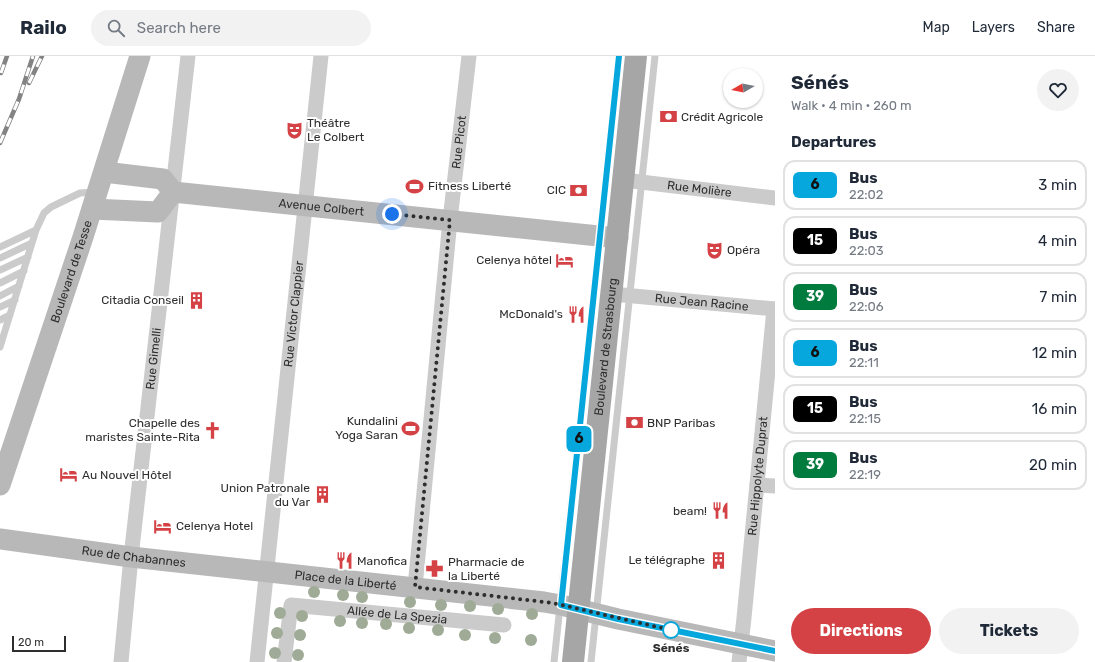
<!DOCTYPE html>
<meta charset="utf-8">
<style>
body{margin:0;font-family:Rubik,sans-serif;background:#f2f2f3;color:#1f2937;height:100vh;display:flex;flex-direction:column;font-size:15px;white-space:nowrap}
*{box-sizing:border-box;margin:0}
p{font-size:13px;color:#747a83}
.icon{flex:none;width:22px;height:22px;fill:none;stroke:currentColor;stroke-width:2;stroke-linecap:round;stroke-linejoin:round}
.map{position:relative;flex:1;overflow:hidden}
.panel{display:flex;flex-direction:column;background:#fff;width:320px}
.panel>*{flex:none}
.badge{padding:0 8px;border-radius:6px;font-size:14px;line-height:26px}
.needle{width:26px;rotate:261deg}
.fabs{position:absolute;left:723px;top:12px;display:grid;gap:8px}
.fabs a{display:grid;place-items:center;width:40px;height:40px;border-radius:50%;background:#fff;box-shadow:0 1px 3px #0004;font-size:20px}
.scale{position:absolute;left:12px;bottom:10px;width:54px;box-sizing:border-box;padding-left:4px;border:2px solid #2e2e2e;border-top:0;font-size:11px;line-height:14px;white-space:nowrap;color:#2e2e2e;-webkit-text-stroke:3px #fff;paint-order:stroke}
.you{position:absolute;width:20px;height:20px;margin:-10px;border:3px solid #fff;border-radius:50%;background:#1a73e8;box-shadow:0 0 0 6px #1a73e833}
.map>.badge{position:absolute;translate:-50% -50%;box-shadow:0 0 0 2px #fff}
h2{padding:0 16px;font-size:15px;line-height:36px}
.round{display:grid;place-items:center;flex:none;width:42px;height:42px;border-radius:21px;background:#f2f2f3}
.overview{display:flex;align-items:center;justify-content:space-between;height:68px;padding:0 16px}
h1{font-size:19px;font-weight:700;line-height:30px}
.primary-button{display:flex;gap:8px;margin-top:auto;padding:8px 16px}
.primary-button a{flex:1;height:46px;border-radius:24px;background:#d44246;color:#fff;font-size:16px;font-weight:700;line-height:46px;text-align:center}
.primary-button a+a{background:#f2f2f3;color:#1f2937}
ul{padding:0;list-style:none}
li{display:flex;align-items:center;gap:12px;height:50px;margin:0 8px 6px;padding:0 8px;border:2px solid #e0e1e3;border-radius:12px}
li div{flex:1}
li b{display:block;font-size:15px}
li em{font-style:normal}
li .badge{min-width:44px;font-weight:700;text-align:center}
header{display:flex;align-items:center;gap:24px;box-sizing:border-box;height:56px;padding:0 20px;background:#fff;border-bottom:1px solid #e0e1e3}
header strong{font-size:19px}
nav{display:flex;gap:22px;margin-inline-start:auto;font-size:14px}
.search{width:280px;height:36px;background:#f2f2f3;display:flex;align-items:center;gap:10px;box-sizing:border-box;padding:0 14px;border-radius:22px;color:#747a83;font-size:15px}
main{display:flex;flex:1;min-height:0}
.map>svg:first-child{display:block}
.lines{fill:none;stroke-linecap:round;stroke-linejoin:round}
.lane{stroke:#cbcbcb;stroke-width:7}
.street{stroke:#cbcbcb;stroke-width:15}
.secondary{stroke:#b8b8b8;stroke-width:21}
.primary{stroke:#a6a6a6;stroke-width:22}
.rail-casing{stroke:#838383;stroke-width:4.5}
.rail{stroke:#fff;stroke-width:3;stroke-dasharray:9;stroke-linecap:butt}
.tree{fill:#9fab96}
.line-casing{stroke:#fff;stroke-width:9}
.line{stroke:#06a7dc;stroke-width:6}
.walk{stroke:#2e2e2e;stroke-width:4;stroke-dasharray:0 7.2}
.stop-dot{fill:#fff;stroke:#06a7dc;stroke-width:2}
.labels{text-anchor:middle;stroke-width:4;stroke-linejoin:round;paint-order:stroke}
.poi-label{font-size:12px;fill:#2e2e2e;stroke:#fff;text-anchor:start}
.street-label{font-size:12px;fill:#2e2e2e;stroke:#fff}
.stop-label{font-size:12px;font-weight:bold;fill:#2e2e2e;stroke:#fff}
</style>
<header>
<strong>Railo</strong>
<div class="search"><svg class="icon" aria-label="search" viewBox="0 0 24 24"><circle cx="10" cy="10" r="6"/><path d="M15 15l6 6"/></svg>Search here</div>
<nav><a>Map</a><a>Layers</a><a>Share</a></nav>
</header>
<main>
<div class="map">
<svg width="775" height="606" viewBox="0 0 775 606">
<rect width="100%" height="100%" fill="#fff"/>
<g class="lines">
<path class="lane" d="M0 191 36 174
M0 202 32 187
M0 214 28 201
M0 227 24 215
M0 240 19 230
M0 251 15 244
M0 264 10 259
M0 291 36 174 44 157 51 151 80 137 95 136
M554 606 619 0
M591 606 655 0"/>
<g class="street">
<path id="s1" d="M624 124 775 142"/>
<path id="s2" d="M612 238 775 253"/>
<path d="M757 429 775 430"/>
<path id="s3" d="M415 531 450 164 469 0"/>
<path id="s4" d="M121 606 131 501 188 0"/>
<path id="s5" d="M257 606 321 0"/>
<path id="s6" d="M284 606 291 549 504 569"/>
<path id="s7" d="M739 606 744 562 774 253"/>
</g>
<g class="secondary">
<path id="s8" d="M104 116 163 123 173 136 618 182"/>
<path d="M92 153 158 156 173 136"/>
<path id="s9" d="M0 429 83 181 140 0"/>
<path id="s10" d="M0 483 131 501 544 546 561 549 618 563 775 595"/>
</g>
<path class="primary" id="s11" d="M573 606 636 0"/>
<defs>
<path id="rail" d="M1 17 7 0
M29 27 42 0
M0 87 19 43 33 0"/>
</defs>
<use href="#rail" class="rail-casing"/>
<use href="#rail" class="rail"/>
</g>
<g class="tree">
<circle cx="314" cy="536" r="6"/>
<circle cx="343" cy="539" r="6"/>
<circle cx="362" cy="541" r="6"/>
<circle cx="410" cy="546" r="6"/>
<circle cx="441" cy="549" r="6"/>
<circle cx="470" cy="550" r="6"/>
<circle cx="498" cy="553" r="6"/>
<circle cx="280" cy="557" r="6"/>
<circle cx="532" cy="558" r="6"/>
<circle cx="302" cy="560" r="6"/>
<circle cx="340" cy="565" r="6"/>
<circle cx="362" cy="567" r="6"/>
<circle cx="386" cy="568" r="6"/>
<circle cx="409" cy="572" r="6"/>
<circle cx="438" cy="574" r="6"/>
<circle cx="277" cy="577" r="6"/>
<circle cx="300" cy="579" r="6"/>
<circle cx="465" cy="579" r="6"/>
<circle cx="495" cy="582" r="6"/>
<circle cx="531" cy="584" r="6"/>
<circle cx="275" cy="597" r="6"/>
<circle cx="298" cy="599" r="6"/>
</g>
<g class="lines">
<defs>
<path id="line" d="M619 0 561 549 618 563 775 595"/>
</defs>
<use href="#line" class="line-casing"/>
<use href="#line" class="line"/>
<path class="walk" d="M392 158 450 164 415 531 553 547 671 574"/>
</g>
<defs>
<symbol id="bank-bare" viewBox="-9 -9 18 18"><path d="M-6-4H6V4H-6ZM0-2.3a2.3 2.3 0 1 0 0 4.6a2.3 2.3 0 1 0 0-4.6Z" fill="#d44246" stroke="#fff" stroke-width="2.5" paint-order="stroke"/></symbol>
<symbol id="theatre-bare" viewBox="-9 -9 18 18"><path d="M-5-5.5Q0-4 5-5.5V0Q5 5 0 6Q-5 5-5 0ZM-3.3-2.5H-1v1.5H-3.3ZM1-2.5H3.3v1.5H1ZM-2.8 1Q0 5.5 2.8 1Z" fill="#d44246" stroke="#fff" stroke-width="2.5" paint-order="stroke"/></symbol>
<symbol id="stadium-bare" viewBox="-9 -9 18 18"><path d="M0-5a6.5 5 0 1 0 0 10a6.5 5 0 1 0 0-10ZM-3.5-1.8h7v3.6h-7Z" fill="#d44246" stroke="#fff" stroke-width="2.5" paint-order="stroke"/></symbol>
<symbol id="hotel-bare" viewBox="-9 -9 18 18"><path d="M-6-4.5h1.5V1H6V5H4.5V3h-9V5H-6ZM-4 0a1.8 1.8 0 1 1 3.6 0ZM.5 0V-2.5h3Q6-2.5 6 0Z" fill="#d44246" stroke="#fff" stroke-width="2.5" paint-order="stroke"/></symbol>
<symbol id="building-bare" viewBox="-9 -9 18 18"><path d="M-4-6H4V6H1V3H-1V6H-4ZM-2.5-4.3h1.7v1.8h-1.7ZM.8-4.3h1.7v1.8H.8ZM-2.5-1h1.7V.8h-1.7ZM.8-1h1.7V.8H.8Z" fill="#d44246" stroke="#fff" stroke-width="2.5" paint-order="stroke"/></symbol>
<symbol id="restaurant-bare" viewBox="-9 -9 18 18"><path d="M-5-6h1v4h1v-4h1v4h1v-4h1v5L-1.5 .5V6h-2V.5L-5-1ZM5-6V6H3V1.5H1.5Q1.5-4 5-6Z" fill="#d44246" stroke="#fff" stroke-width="2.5" paint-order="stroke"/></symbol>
<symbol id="church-bare" viewBox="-9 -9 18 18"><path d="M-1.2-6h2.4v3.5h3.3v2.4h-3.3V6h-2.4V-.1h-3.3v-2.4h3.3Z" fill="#d44246" stroke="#fff" stroke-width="2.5" paint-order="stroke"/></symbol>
<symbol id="pharmacy-bare" viewBox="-9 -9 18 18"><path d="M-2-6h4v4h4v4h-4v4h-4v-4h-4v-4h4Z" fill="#d44246" stroke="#fff" stroke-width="2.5" paint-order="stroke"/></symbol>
</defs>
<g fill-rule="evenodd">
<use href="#bank-bare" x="656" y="48" width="25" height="25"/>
<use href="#theatre-bare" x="282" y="62" width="25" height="25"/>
<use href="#stadium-bare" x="402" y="118" width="25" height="25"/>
<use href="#bank-bare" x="566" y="122" width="25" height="25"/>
<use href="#theatre-bare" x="702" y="182" width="25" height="25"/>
<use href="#hotel-bare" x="552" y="192" width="25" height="25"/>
<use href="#building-bare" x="184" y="232" width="25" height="25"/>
<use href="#restaurant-bare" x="564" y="246" width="25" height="25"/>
<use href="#bank-bare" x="622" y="354" width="25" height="25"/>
<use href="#stadium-bare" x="398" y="360" width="25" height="25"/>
<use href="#church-bare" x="200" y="362" width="25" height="25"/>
<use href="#hotel-bare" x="56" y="406" width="25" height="25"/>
<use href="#building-bare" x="310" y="426" width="25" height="25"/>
<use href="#restaurant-bare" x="708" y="442" width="25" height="25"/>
<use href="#hotel-bare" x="150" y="458" width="25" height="25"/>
<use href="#building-bare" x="706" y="492" width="25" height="25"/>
<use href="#restaurant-bare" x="332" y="492" width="25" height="25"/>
<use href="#pharmacy-bare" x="422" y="500" width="25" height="25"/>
</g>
<circle class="stop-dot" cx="671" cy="574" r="8"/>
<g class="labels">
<g class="poi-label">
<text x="681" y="65">Crédit Agricole</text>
<text x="307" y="71">Théâtre<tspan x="307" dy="14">Le Colbert</tspan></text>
<text x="428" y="134">Fitness Liberté</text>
<text x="566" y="138" text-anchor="end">CIC</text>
<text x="727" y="198">Opéra</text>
<text x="552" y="208" text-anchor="end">Celenya hôtel</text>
<text x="184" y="248" text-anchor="end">Citadia Conseil</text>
<text x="563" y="262" text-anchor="end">McDonald's</text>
<text x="398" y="369" text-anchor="end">Kundalini<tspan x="398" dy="14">Yoga Saran</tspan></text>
<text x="200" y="371" text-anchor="end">Chapelle des<tspan x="200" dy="14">maristes Sainte-Rita</tspan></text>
<text x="647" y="371">BNP Paribas</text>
<text x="82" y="423">Au Nouvel Hôtel</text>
<text x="310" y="436" text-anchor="end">Union Patronale<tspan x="310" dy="14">du Var</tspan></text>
<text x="707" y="459" text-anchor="end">beam!</text>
<text x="176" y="474">Celenya Hotel</text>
<text x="705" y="508" text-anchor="end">Le télégraphe</text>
<text x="357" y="509">Manofica</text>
<text x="448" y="510">Pharmacie de<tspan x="448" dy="14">la Liberté</tspan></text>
</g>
<g class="street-label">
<text dy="4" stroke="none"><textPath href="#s3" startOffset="447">Rue Picot</textPath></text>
<text dy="4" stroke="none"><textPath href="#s1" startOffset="76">Rue Molière</textPath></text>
<text dy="4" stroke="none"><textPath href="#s8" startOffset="225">Avenue Colbert</textPath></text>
<text dy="4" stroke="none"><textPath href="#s9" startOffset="225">Boulevard de Tesse</textPath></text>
<text dy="4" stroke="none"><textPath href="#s2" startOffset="90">Rue Jean Racine</textPath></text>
<text dy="4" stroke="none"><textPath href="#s5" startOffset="350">Rue Victor Clappier</textPath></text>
<text dy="4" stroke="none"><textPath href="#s11" startOffset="317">Boulevard de Strasbourg</textPath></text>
<text dy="4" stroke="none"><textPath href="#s4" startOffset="305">Rue Gimelli</textPath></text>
<text dy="4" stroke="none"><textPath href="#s7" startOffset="187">Rue Hippolyte Duprat</textPath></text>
<text dy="4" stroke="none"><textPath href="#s10" startOffset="135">Rue de Chabannes</textPath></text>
<text dy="4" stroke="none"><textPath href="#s10" startOffset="348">Place de la Liberté</textPath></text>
<text dy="4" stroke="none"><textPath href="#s6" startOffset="164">Allée de La Spezia</textPath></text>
</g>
<g class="stop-label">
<text x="671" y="596">Sénés</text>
</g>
</g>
</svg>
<div class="fabs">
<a><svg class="needle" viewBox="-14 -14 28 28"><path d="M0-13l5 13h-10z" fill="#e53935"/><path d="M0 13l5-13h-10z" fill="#747a83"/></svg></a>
</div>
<div class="scale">20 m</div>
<div class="you" style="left:392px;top:158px"></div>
<b class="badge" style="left:579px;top:383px;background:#06a7dc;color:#111">6</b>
</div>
<section class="panel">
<div class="overview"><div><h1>Sénés</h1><p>Walk · 4 min · 260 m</p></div><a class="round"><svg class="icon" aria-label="heart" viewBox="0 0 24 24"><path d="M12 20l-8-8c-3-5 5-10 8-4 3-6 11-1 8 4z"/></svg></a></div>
<h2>Departures</h2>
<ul>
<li><span class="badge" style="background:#06a7dc;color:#111">6</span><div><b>Bus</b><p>22:02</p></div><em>3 min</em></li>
<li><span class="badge" style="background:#000;color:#fff">15</span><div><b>Bus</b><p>22:03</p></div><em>4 min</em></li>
<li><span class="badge" style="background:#007b3e;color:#fff">39</span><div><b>Bus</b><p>22:06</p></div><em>7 min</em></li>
<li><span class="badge" style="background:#06a7dc;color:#111">6</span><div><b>Bus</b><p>22:11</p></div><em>12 min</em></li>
<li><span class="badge" style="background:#000;color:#fff">15</span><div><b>Bus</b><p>22:15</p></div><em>16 min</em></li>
<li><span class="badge" style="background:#007b3e;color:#fff">39</span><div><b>Bus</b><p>22:19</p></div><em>20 min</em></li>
</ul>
<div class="primary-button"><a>Directions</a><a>Tickets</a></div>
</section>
</main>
